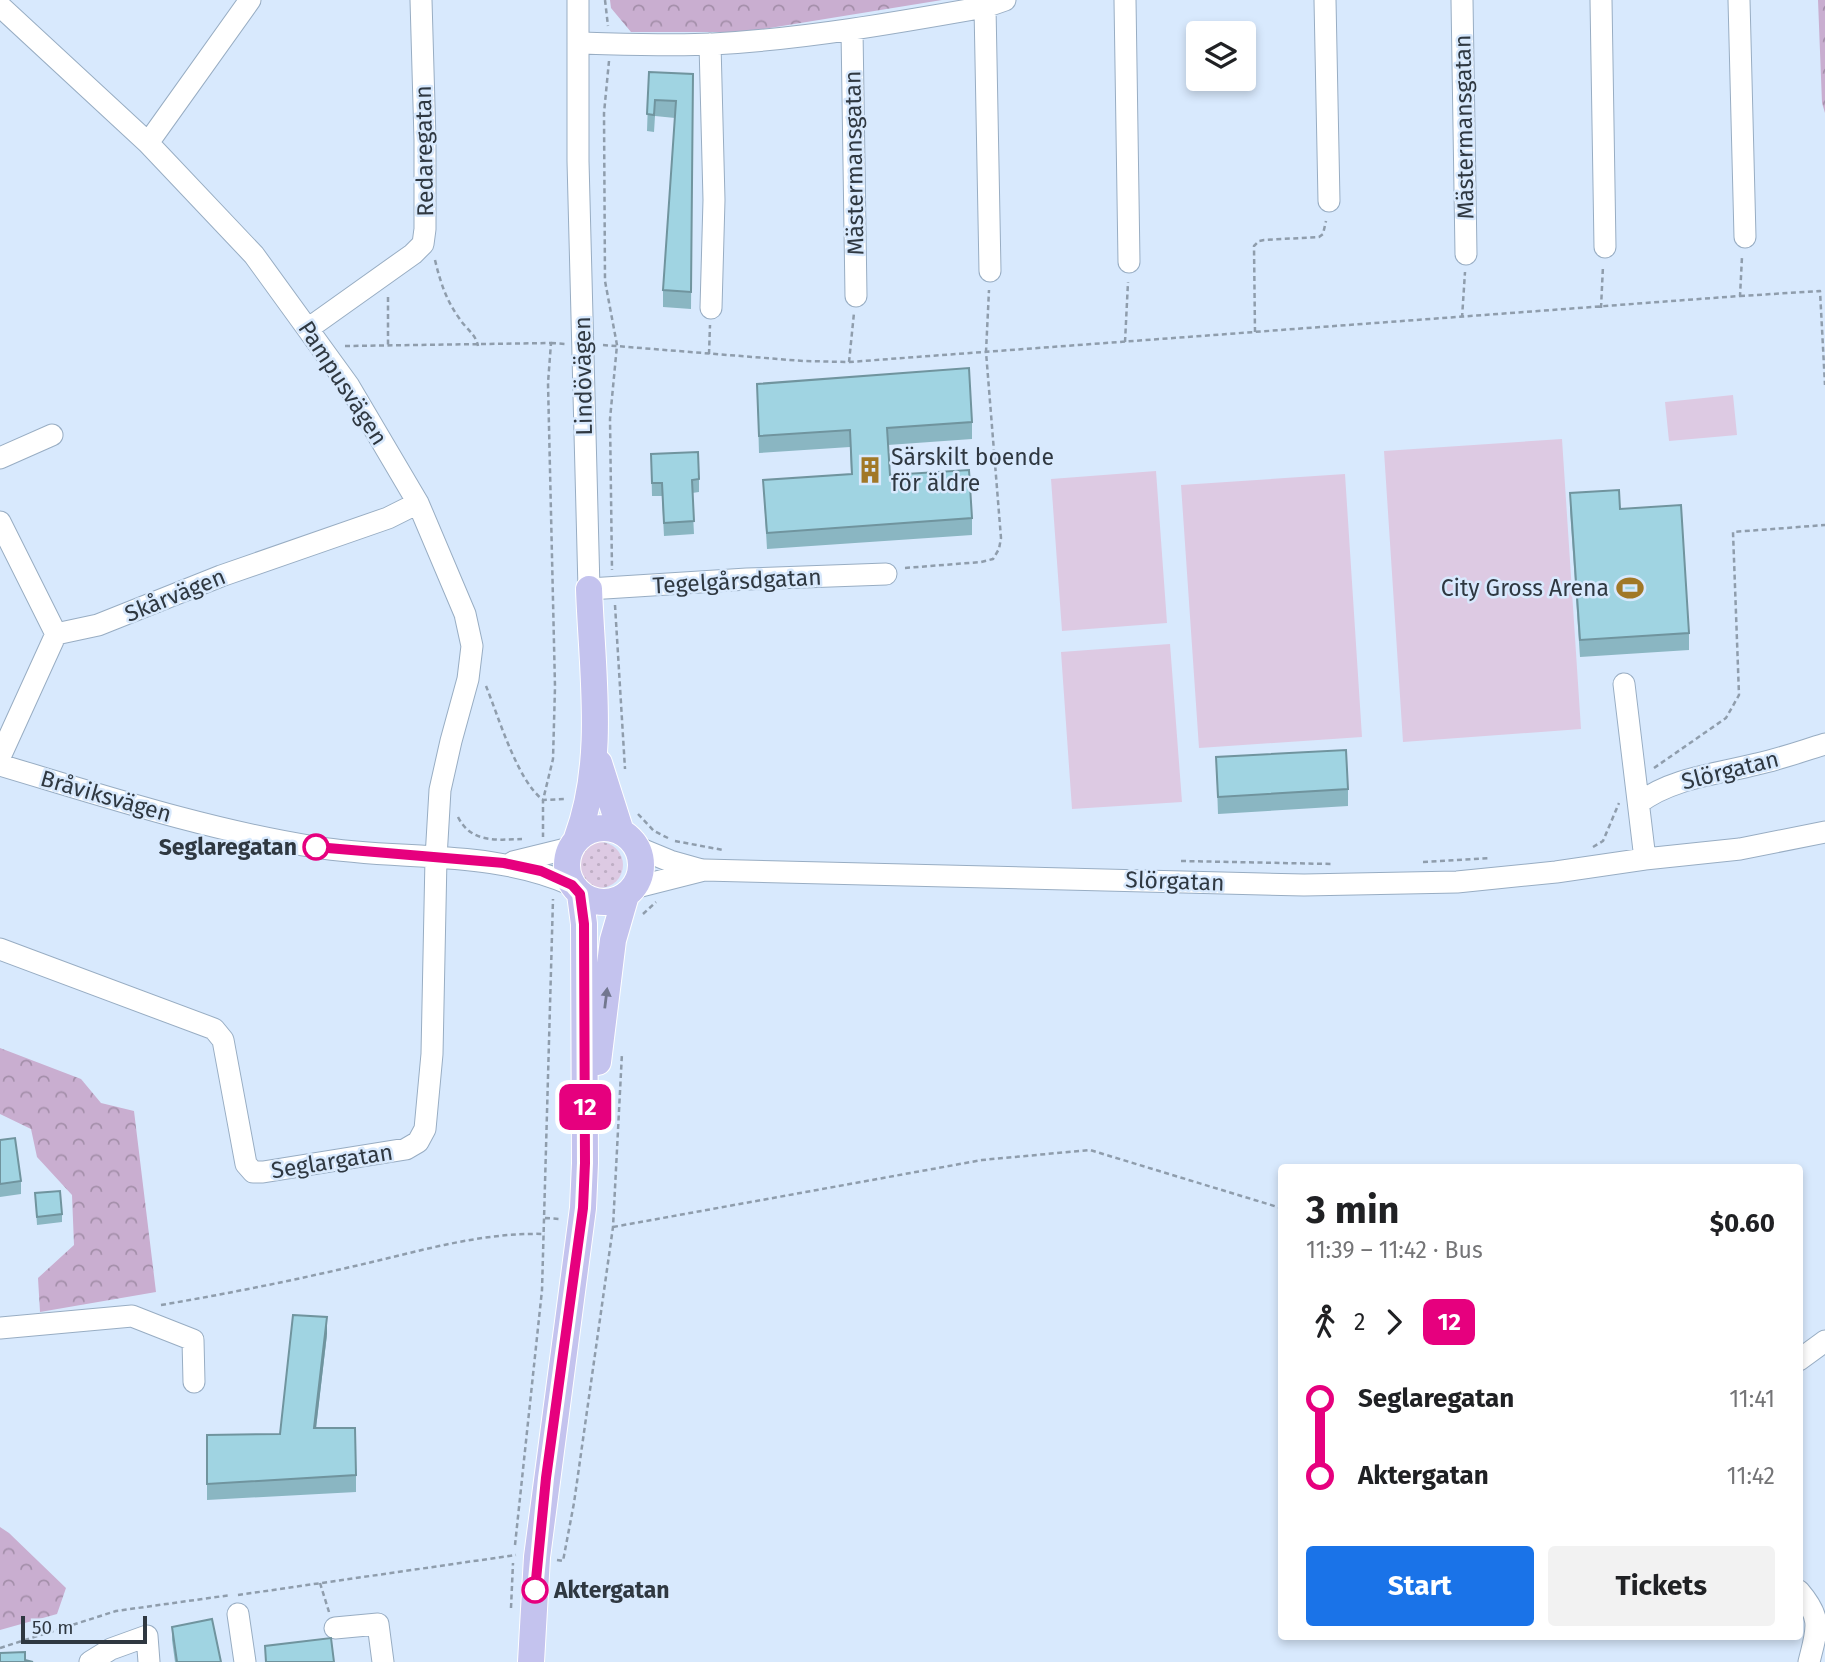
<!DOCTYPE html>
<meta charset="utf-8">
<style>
body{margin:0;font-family:"Fira Sans",sans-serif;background:#f2f2f2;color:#202124;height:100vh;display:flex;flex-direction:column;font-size:26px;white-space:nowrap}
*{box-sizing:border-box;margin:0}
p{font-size:23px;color:#757577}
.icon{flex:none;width:38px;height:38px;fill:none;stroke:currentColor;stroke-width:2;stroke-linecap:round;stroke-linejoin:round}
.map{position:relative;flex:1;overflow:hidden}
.drawer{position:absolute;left:1278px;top:1164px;width:525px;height:476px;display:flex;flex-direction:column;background:#fff;border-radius:7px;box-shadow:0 4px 10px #0003}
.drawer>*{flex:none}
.badge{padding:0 14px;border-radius:10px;font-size:24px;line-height:46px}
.tools{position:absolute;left:1186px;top:21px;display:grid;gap:14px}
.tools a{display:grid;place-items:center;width:70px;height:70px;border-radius:7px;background:#fff;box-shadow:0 4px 10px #0003;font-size:35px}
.scale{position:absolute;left:21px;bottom:18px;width:126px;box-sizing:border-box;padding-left:7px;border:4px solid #2f3841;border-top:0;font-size:19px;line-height:24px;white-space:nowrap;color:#2f3841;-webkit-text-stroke:5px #d8e9fd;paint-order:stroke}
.map>.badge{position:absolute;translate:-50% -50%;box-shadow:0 0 0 4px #fff}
.legs{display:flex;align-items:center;gap:10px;height:77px;padding:0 28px;font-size:23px}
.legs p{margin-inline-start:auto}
.overview{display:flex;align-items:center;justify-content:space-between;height:119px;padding:0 28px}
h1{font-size:38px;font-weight:700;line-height:52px}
.button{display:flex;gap:14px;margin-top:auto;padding:14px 28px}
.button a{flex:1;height:80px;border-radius:7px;background:#1a73e8;color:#fff;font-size:28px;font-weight:700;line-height:80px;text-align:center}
.button a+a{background:#f2f2f2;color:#202124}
ul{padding:0 28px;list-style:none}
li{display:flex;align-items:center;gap:24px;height:77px;font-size:26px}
li i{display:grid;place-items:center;width:10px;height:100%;margin:0 9px;background:currentColor}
li i::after{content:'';width:18px;height:18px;margin:-9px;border:5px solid;border-radius:50%;background:#fff}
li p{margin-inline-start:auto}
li:first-child i{background:linear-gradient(#0000 50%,currentColor 0)}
li:last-child i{background:linear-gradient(currentColor 50%,#0000 0)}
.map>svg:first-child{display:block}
.grass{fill:url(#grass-dots)}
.forest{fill:url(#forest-crowns)}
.garden{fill:#ddcae3}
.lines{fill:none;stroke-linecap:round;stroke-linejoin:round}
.minor-casing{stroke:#98adc3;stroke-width:23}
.major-casing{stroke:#fff;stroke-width:28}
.path{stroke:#8f9dac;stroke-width:2.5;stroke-dasharray:5 3.5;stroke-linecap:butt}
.minor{stroke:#fff;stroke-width:21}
.major{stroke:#c4c3ee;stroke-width:26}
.wall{fill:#8ab6c2}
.shaded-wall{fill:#70949e}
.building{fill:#a0d4e2;stroke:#70949e;stroke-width:2}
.oneway{fill:#72778f}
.line-1-casing{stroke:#fff;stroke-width:16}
.line-1{stroke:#e6007e;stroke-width:10}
.stop-1-dot{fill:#fff;stroke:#e6007e;stroke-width:3.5}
.labels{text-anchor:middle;stroke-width:5;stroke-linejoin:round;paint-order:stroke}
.street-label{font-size:23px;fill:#2f3841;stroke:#d8e9fd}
.poi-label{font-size:23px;fill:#2f3841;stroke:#d8e9fd;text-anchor:start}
.stop-label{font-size:23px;font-weight:bold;fill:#2f3841;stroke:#d8e9fd;text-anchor:end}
</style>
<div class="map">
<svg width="1825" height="1662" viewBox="0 0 1825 1662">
<defs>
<pattern id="grass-dots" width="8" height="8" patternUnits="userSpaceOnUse" patternTransform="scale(1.75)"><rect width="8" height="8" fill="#ddcae3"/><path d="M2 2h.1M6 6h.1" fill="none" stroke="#beaec4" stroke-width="1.8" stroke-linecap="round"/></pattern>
<pattern id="forest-crowns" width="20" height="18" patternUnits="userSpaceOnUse" patternTransform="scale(1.75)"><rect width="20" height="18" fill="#c9aed0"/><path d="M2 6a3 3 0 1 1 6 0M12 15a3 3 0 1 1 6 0" fill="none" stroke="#a48faa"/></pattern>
</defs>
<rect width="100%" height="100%" fill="#d8e9fd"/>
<path class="grass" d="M577 865a23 23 0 1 1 46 0a23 23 0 1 1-46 0Z"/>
<path class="forest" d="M610 0H942L745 32H631L611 8Z
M1818 0H1825V113L1822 103Z
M0 1048 81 1079 101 1103 134 1111 156 1292 40 1312 38 1278 74 1245 72 1195 37 1157 31 1129 0 1114Z
M0 1527 9 1533 66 1588 57 1614 0 1630Z"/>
<path class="garden" d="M1733 395 1737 435 1669 441 1665 402Z
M1562 439 1581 729 1403 742 1384 451Z
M1156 471 1167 623 1062 631 1051 479Z
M1345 474 1362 737 1199 748 1181 485Z
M1170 644 1182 802 1072 809 1061 652Z"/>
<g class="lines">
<defs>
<path id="minor" d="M578 0V161L589 589 747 579 886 574
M1125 0 1129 262
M1325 0 1329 201
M1462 0 1466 254
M1601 0 1605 247
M1739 0 1745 237
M0 6 148 143 254 255 349 386 418 503 465 614 472 646 468 679 451 741 440 790 436 858 432 1054 425 1129 418 1142 406 1149 263 1172H253L246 1164 223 1040 214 1029 0 949
M985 7 990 271
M852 30 856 296
M578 43C623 44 668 46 713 44 804 39 895 23 985 7L1005 0
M710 44 714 200 711 308
M148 143 250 0
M309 328 413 254 423 244 425 229V140L421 0
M0 458 52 435
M0 522 56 634
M0 757 56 634 98 625 221 576 388 518 418 503
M0 765C104 796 208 830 315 847 400 861 492 849 572 885
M1639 803C1671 778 1718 774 1757 764 1780 759 1802 751 1825 744
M636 847 670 861 702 870
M1645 859 1740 849 1825 832
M513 862 570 848
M633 888 704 870 1304 885 1457 882 1556 872 1645 859 1624 684
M0 1328 132 1316 193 1340 194 1382
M1799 1360 1825 1341
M1799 1591C1823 1619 1817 1629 1809 1662
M238 1614 245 1662
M335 1628 378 1624 383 1662
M90 1662 111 1649 147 1636 149 1662"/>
<path id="major" d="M599 763 621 832
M567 865a37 37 0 1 1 74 0a37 37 0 1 1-74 0Z
M577 838C606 760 592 672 589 589
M598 1062 613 940 626 895
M531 1662 537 1557 583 1208 585 1163 584 924 580 894"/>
</defs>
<use href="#minor" class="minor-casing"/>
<use href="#major" class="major-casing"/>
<path class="path" d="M605 0 608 26
M609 61 604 113 605 281 617 345 610 419 612 570
M435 260C440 281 446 300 459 318 465 328 476 334 478 346
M1740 296 1820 291 1825 385
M388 297V346
M1601 308 1603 266
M1462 318 1465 272
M1255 332 1254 246 1259 241 1264 240 1319 237 1323 234 1326 221
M1125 342 1128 282
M551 343 565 344
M603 345 803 361 849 362 1740 296 1742 257
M345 346 551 343 548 383 555 687 553 759 543 800V837
M709 354 710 325
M849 362 854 313
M905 568 981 562 993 559 999 549 1001 538 986 352 989 290
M615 605 625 769
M486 686C499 718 517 780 543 800L565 799
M1654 768 1726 718 1739 695 1733 532 1825 525
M638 814 654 831 668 838
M458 817C471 843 496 840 522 839
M675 841 723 850
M1593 847 1603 841 1619 803
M1181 861 1332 864
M1423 862 1490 858
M643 914 656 902
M545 1218 559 1219
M613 1227 982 1160 1090 1150 1281 1208
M161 1305C226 1294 290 1281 355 1266 417 1252 480 1232 545 1234
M515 1545 542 1290 553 899
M557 1560 563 1561 574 1503 613 1227 622 1053
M320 1583 329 1612
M238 1595 516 1555
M511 1608 513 1563
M0 1648 116 1611 231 1595"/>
<use href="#minor" class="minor"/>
<use href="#major" class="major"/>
</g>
<path class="wall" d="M649 72 693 74 691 309 663 307V290L675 118 655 116 654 132 647 131Z
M757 384 972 422V439L888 445 890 475 972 518V535L767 549 763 480 851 474 850 447 759 453Z
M651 454 699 479V492L692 493 694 534 664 536 662 496H652Z
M1570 493 1620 509 1689 633V650L1580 657 1570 510Z
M1216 757 1348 789V806L1218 814Z
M0 1140 21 1181V1194L0 1197Z
M35 1193 62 1214V1222L37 1225Z
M327 1334 316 1428 356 1475V1492L207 1500V1435L280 1434Z
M172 1627 221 1662H175L172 1640Z"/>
<path class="shaded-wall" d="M327 1317V1334L314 1445V1428Z"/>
<path class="building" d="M649 72 693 74 691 292 663 290 676 101 655 100 654 115 647 114Z
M969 368 972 422 887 428 890 475 969 470 972 518 767 533 763 480 852 474 850 430 759 436 757 384Z
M698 452 699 479 692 480 694 521 664 523 662 483H652L651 454Z
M1619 490 1620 509 1681 505 1689 633 1580 640 1570 493Z
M1346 750 1348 789 1218 797 1216 757Z
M15 1138 21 1181 0 1184V1140Z
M60 1191 62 1214 37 1217 35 1193Z
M293 1315 327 1317 314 1428H355L356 1475 207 1484V1435L280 1434Z
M212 1619 221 1662H177L172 1627Z
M331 1638 334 1662H266L265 1646Z
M25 1652V1660L33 1662H0V1653Z"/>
<defs><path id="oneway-solid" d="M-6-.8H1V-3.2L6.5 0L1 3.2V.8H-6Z" transform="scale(1.75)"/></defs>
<use class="oneway" href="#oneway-solid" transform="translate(606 998) rotate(-83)"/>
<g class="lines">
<defs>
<path id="line-1" d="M316 847 504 863 541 871 572 885 580 894 584 924 585 1163 583 1208 546 1478 535 1590"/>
</defs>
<use href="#line-1" class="line-1-casing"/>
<use href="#line-1" class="line-1"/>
</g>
<defs>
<symbol id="building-bare" viewBox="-9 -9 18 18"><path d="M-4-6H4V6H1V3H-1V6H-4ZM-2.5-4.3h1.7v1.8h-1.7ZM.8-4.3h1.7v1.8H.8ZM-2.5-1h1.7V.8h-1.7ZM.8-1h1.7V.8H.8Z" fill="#a17827" stroke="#d8e9fd" stroke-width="2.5" paint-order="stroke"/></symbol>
<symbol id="stadium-bare" viewBox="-9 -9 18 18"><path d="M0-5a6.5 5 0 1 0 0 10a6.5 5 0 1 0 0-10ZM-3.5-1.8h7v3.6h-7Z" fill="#a17827" stroke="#d8e9fd" stroke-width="2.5" paint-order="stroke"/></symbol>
</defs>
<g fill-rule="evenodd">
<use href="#building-bare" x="851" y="451" width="38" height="38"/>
<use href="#stadium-bare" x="1611" y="569" width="38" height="38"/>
</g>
<g class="stop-1-dot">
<circle cx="316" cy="847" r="12"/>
<circle cx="535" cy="1590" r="12"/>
</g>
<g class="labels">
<g class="street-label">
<text transform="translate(1464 127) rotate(-91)" y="8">Mästermansgatan</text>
<text transform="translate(424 151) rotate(-91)" y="8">Redaregatan</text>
<text transform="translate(854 163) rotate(-91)" y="8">Mästermansgatan</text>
<text transform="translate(583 376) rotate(-91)" y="8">Lindövägen</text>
<text transform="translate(343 383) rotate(57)" y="8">Pampusvägen</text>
<text transform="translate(737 581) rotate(-3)" y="8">Tegelgårsdgatan</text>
<text transform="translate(175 595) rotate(-22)" y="8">Skårvägen</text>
<text transform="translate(1730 770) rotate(-14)" y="8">Slörgatan</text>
<text transform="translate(106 796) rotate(16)" y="8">Bråviksvägen</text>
<text transform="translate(1175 881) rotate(2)" y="8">Slörgatan</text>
<text transform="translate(332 1161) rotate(-9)" y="8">Seglargatan</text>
</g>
<g class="poi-label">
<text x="891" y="465">Särskilt boende<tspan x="891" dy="26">för äldre</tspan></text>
<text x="1609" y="596" text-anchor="end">City Gross Arena</text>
</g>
<g class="stop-label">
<text x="297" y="855">Seglaregatan</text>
<text x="554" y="1598" text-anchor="start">Aktergatan</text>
</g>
</g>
</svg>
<div class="tools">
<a><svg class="icon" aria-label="layers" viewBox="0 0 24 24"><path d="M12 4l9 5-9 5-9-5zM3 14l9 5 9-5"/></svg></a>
</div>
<div class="scale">50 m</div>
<b class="badge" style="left:585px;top:1107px;background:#e6007e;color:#fff">12</b>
<section class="drawer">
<div class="overview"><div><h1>3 min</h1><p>11:39 – 11:42 · Bus</p></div><b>$0.60</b></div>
<div class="legs"><svg class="icon" aria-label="walk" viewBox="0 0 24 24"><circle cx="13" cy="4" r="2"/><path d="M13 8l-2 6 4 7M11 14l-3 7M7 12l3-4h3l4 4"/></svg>2<svg class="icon" aria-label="forward" viewBox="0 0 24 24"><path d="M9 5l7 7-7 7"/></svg><b class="badge" style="background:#e6007e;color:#fff">12</b></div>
<ul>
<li><i style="color:#e6007e"></i><b>Seglaregatan</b><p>11:41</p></li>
<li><i style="color:#e6007e"></i><b>Aktergatan</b><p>11:42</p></li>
</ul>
<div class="button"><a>Start</a><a>Tickets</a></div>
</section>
</div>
